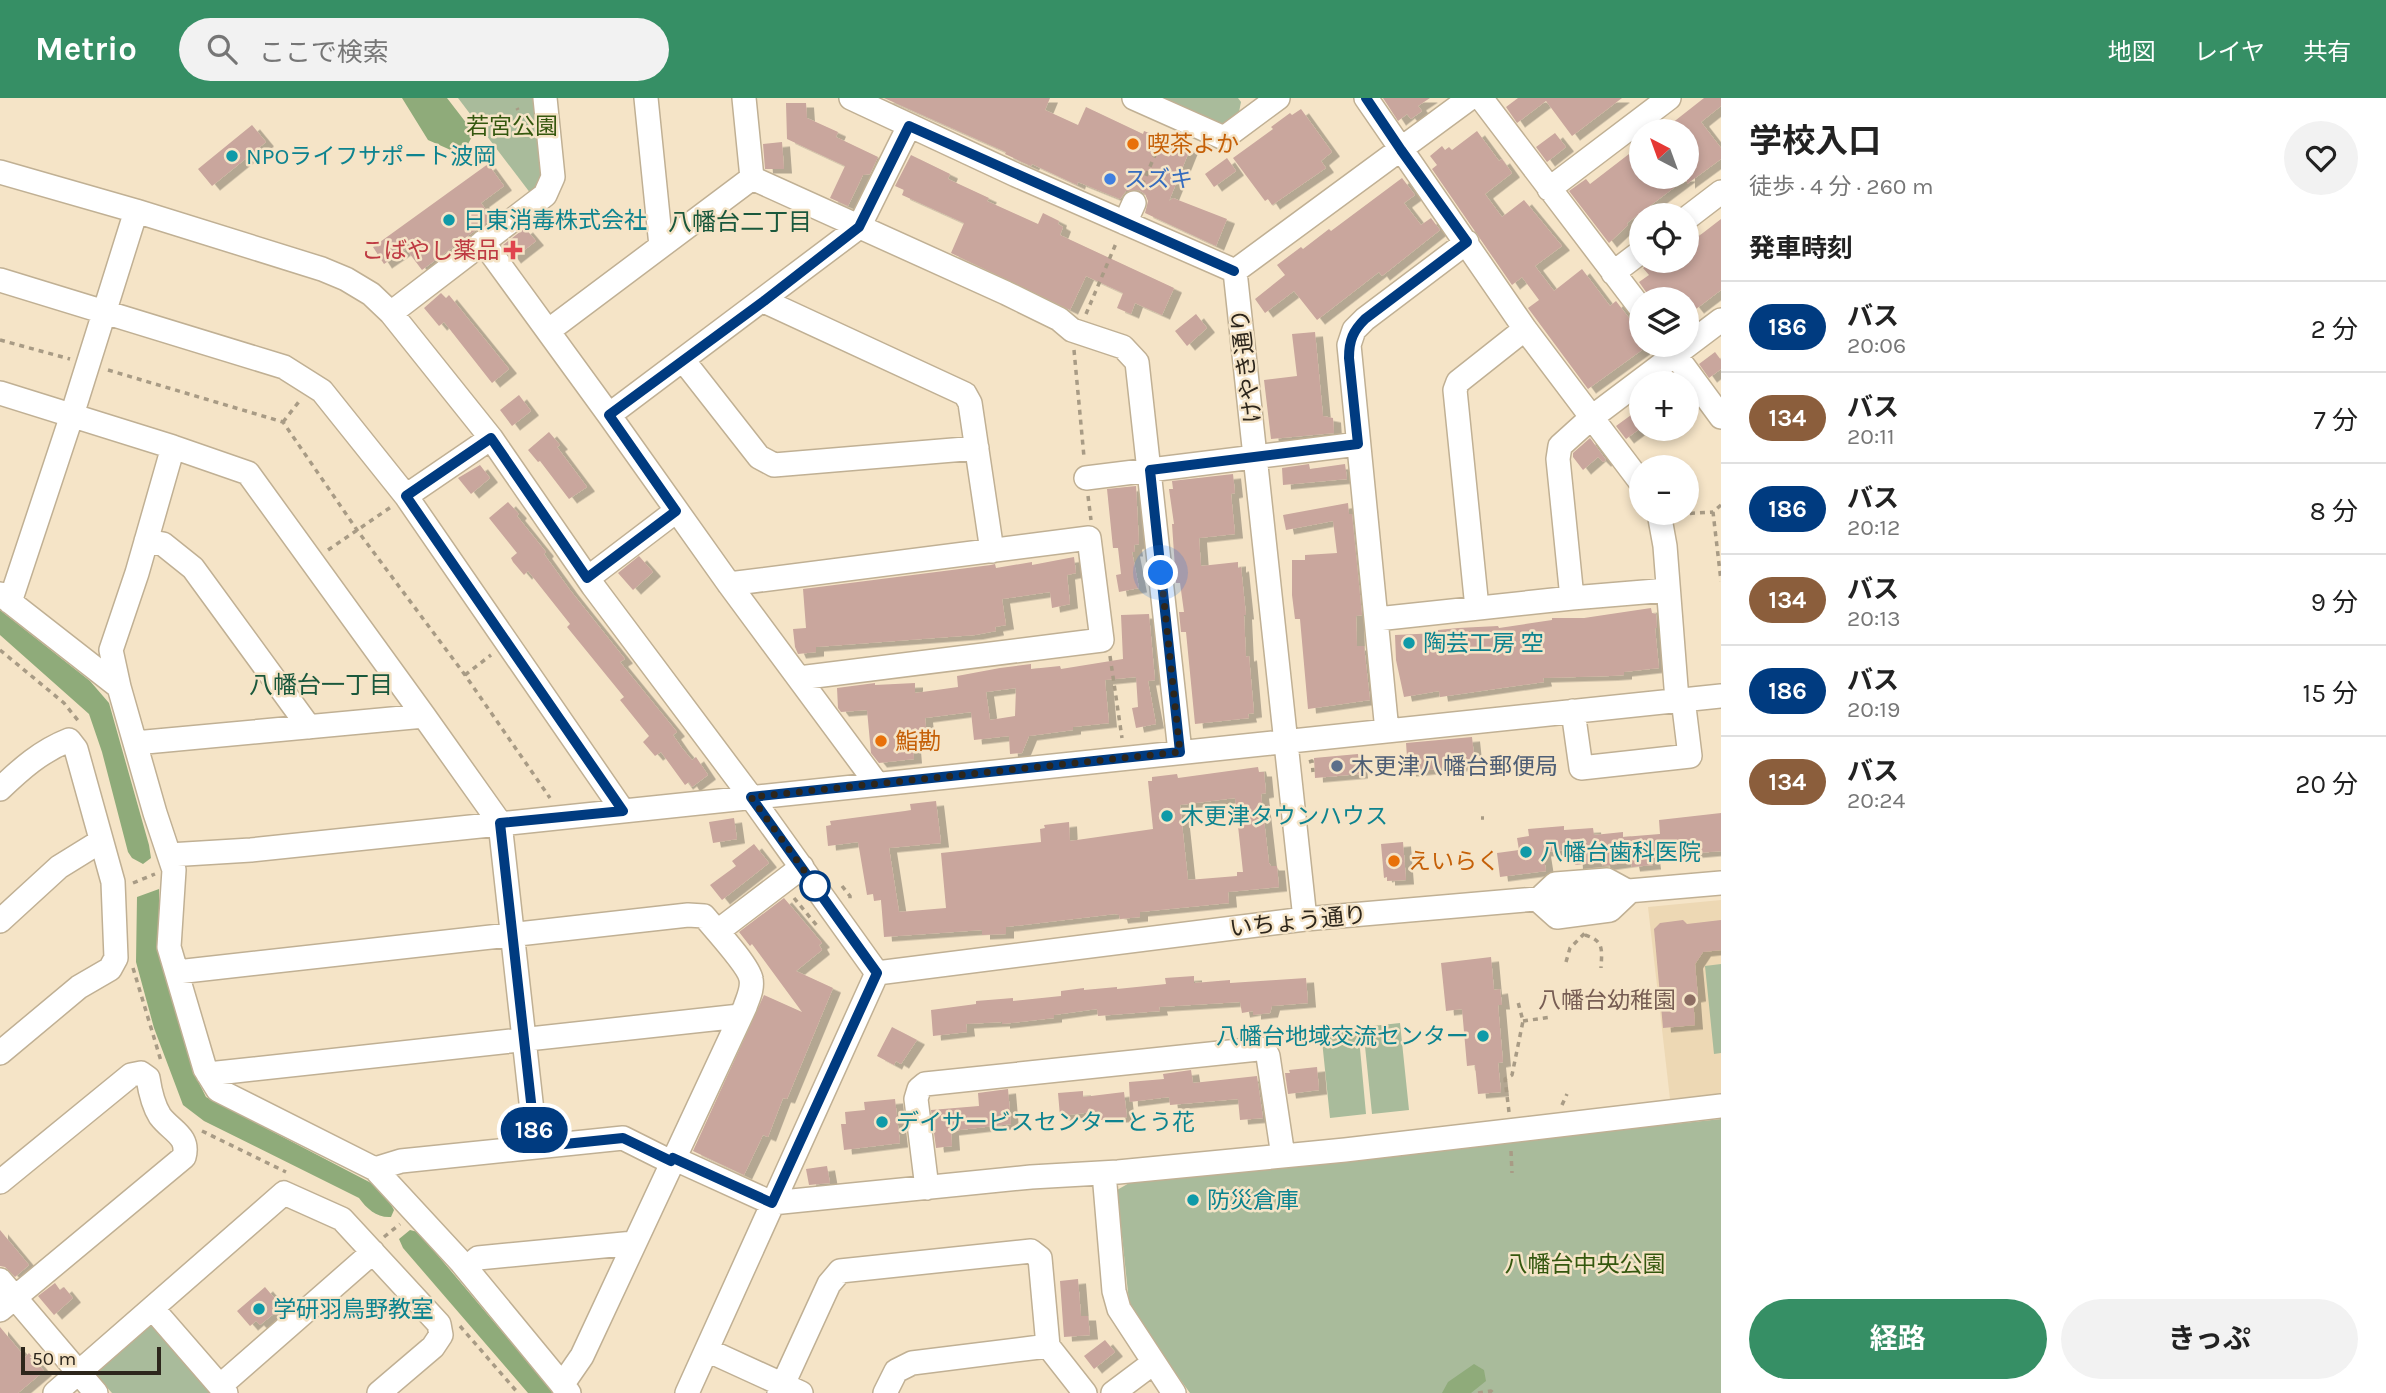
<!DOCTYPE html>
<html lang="ja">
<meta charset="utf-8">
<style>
body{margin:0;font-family:Karla,"Noto Sans JP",sans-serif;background:#f2f2f2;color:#222;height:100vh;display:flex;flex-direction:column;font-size:26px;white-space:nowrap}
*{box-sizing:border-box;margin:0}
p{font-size:23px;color:#767676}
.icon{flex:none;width:38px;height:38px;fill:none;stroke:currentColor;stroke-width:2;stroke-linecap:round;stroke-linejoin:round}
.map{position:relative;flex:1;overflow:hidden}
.panel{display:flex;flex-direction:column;background:#fff;width:665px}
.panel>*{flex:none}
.badge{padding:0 14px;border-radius:23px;font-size:24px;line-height:46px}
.needle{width:46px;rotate:319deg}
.controls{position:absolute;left:1629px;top:21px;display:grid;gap:14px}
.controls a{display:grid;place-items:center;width:70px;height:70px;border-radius:50%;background:#fff;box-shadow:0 4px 10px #0003;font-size:35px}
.scale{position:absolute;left:21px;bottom:18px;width:140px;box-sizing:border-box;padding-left:7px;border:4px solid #2d261c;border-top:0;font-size:19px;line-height:24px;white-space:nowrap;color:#2d261c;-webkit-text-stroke:5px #f5e4c7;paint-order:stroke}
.you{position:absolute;width:35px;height:35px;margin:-18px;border:5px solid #fff;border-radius:50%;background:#1a73e8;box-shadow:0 0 0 10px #1a73e833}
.map>.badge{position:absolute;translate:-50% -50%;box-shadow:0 0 0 4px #fff}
h2{padding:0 28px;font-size:26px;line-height:63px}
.round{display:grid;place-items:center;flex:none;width:74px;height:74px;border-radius:37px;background:#f2f2f2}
.head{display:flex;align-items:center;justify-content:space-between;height:119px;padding:0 28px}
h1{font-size:33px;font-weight:700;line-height:52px}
.cta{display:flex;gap:14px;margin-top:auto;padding:14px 28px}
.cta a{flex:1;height:80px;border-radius:42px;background:#368f65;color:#fff;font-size:28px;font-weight:700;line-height:80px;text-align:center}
.cta a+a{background:#f2f2f2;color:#222}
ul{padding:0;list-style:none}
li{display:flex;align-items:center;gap:21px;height:91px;padding:0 28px;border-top:2px solid #e0e0e0}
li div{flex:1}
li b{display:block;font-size:26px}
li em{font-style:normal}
li .badge{min-width:77px;font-weight:700;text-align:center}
header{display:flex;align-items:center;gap:42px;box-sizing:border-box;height:98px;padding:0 35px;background:#368f65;color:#fff}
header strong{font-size:33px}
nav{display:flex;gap:38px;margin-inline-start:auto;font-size:24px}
.search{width:490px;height:63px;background:#f2f2f2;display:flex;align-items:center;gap:18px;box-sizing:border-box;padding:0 24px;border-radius:38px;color:#767676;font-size:26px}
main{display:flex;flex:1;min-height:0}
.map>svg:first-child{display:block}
.built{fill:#edd8b4}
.green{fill:#a9bb9b}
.forest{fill:#8fab7a}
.building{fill:#c9a69d;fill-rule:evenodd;filter:url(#shadow)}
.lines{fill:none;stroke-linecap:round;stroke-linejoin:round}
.minor-casing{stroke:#c0b094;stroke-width:26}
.path{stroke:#a89b85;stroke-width:3.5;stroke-dasharray:5 5;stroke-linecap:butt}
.minor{stroke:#fff;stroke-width:23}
.line-casing{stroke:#fff;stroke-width:16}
.line{stroke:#003b80;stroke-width:10}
.walk{stroke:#2d261c;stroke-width:7;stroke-dasharray:0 12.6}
.food-dot{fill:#e8710a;stroke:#f5e4c7;stroke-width:2.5}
.culture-dot{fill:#0f9aa8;stroke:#f5e4c7;stroke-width:2.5}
.shop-dot{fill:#3f7fe0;stroke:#f5e4c7;stroke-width:2.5}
.health-dot{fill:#e0444e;stroke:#f5e4c7;stroke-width:2.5}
.service-dot{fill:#5c6f8a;stroke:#f5e4c7;stroke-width:2.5}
.stop-dot{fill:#fff;stroke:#003b80;stroke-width:3.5}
.education-dot{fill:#8d6e63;stroke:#f5e4c7;stroke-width:2.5}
.labels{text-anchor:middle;stroke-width:5;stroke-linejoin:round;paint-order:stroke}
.park-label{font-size:23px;fill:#34570e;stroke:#f5e4c7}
.food-label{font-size:23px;fill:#c56008;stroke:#f5e4c7;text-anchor:start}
.culture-label{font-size:23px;fill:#0d838f;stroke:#f5e4c7;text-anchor:start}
.shop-label{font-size:23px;fill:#366cbe;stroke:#f5e4c7;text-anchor:start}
.health-label{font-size:23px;fill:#be3a42;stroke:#f5e4c7;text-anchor:end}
.street-label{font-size:23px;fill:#2d261c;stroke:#f5e4c7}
.service-label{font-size:23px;fill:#4e5e75;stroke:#f5e4c7;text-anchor:start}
.education-label{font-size:23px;fill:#785e54;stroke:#f5e4c7;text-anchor:end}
.neighbourhood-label{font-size:24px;fill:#1a583c;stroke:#f5e4c7}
</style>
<header>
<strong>Metrio</strong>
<div class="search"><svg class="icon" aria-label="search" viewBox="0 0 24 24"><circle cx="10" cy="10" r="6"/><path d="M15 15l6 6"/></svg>ここで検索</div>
<nav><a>地図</a><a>レイヤ</a><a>共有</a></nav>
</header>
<main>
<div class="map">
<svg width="1721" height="1295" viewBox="0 0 1721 1295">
<defs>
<filter id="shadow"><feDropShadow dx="8" dy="4.5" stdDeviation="0" flood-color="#0004"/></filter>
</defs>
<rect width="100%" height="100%" fill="#f5e4c7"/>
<path class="built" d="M1721 802V996L1670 1001 1648 809Z"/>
<path class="green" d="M458 0H536L544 77 531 96Z
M1142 0H1238L1241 4 1238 19 1222 33Z
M1721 866V955L1714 956 1705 868Z
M1400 925 1409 1012 1372 1016 1363 929Z
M1358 929 1366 1016 1330 1020 1321 933Z
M1721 1021V1295H1190L1130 1213 1117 1092 1131 1084Z
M153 1226 218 1295H112L96 1277 97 1269Z"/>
<path class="forest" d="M402 0H447L474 35 462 57 428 42Z
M0 512 90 583 109 605 149 747 151 760 143 766 132 760 128 754 102 654 89 616 0 537Z
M159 791V858L194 975 206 999 375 1087 389 1103 394 1112 391 1119C377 1120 367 1111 359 1100L204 1023 183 1007 154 930 136 864 137 799Z
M410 1132 418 1134 554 1295H528L403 1150 399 1141Z
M1474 1266 1484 1272 1486 1283 1471 1295H1442L1448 1284Z"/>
<path class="building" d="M884 0H1050L1045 12 1078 27 1086 9 1143 36 1144 33 1190 51 1169 103 1173 100 1227 121 1216 148 1145 115 1148 103 1145 96 1139 92 1126 93 1120 101 1078 84 1077 87 1032 66 1031 68 1022 64 1005 56 1006 54Z
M1383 0H1430L1418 8 1422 13 1411 21 1407 16 1398 23Z
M1518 0H1622L1572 38 1546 3 1517 25 1506 9Z
M1704 0H1721V8L1701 24 1721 50V61L1687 86V80L1627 125 1628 127 1609 145 1569 93 1586 81 1590 86 1642 46V79H1687V33H1662Z
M786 5H806L807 20 838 34 836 39 878 59 870 76 863 77 848 108 830 100 845 68 787 41Z
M1301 11 1332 54 1321 63 1326 70 1272 107 1268 101 1265 103 1233 60 1273 31 1271 29 1290 15 1292 17Z
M252 27 266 44 212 88 198 71Z
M1477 33 1499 63 1502 61 1512 75 1485 96 1502 119 1524 102 1562 148 1535 168 1554 193 1582 171 1610 208 1616 203 1642 237V252L1588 291 1528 210 1539 202 1522 179 1512 187 1432 71 1437 67 1430 58 1442 48 1445 52 1449 49 1452 52Z
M1555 35 1566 49 1547 64 1536 49Z
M782 44 784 71H765L763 46Z
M911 57 950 76 948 81 989 100 987 103 1038 126 1043 115 1059 123 1058 126 1063 129 1060 137 1174 190 1162 217 1135 205 1131 216 1117 210 1123 195 1086 178 1070 212 951 155 964 125 902 97 904 92 895 88Z
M1227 60 1236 73 1214 89 1205 76Z
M488 66 504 88 481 105 492 120 422 172 406 151 384 166 373 149Z
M1402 80 1415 97 1404 105 1421 127 1431 120 1440 132 1382 178 1379 174 1317 222 1294 193 1265 215 1255 201 1285 177 1277 167 1301 149 1303 151 1329 131 1331 133Z
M1721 121V192L1696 211 1688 201H1651L1639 184 1649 177 1643 170 1652 163H1687V134L1694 132 1699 138Z
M525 130 536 143 513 161 503 147Z
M441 195 446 200 449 197 509 271 492 285 444 224 439 228 424 210Z
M1196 216 1207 230 1187 248 1175 233Z
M1315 234 1323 318 1333 320 1334 335 1271 341 1264 282 1297 278 1292 236Z
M1715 254 1721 262V271L1709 280 1699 266Z
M519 297 531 313 512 328 500 312Z
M1642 309V329L1626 341 1616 328Z
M549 334 560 347 557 349 587 389 569 401 540 363 538 364 528 352Z
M1590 340 1606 362 1603 364 1598 359 1583 372 1573 359V355Z
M1309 366 1310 371 1345 366 1347 381 1283 387 1282 370Z
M480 367 490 380 471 396 458 380Z
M1233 376 1235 395 1231 396 1235 436 1199 440 1201 468 1238 464V470L1241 469 1246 517H1244L1246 559 1249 558 1254 615 1248 616 1249 620 1195 626 1186 534H1181L1179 514H1184L1180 485H1176L1172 426H1174L1169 391H1173L1172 383Z
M1136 388 1139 446 1134 447 1135 454H1132L1139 490 1119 494 1116 477 1121 476 1118 450H1113L1107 391Z
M508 404 519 416 517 418 546 454 544 456 570 492 625 561 620 564 677 634 673 637 682 650 692 662 696 659 708 677 692 689 689 684 685 687 661 654 655 658 643 644 649 638 620 602 624 599 567 529 570 526 528 473 524 477 513 464 511 460 517 455 489 420Z
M1348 405 1349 416H1352L1362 517 1356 518 1357 548H1364L1370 602 1308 611 1300 521H1295L1292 497V462H1305V457L1337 455 1333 423 1286 432 1283 417Z
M639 458 653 474 633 492 618 475Z
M1074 459 1076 475 1067 477 1070 506 1052 510 1050 494 1002 501 1006 527 995 529 996 533 975 537 816 549V554L798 556 795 549 793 531 806 530 803 491 991 467 995 466 996 470 1032 464V467Z
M1651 510 1652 515 1656 516 1657 530H1655L1659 570 1624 574V577L1610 578 1543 580 1544 584 1440 599 1439 593 1404 599 1396 562 1395 537 1438 535V532L1458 530 1498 528 1499 530 1552 522V520H1584Z
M1149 516 1155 582 1148 583 1156 626 1136 630 1132 610 1138 609 1136 579 1105 582 1109 625 1073 629V632L1029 638 1022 655 1010 656 1009 638 974 642 971 614 925 620 928 648 913 649 914 661 879 665 871 655 867 612 841 614 838 610 837 590 875 585V587L915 585V595L958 589 957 578 1000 570 1031 566V571L1060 568 1061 571 1123 561 1121 517ZM1016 590 1015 618 990 622 986 594Z
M1472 639 1475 667 1408 674 1406 645Z
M1358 656 1360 676 1315 680 1314 660Z
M1258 669 1259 674H1264L1266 695 1261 696 1269 765 1271 768H1277L1279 789 1228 794 1229 805 1140 814V819L1120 821 1119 817 1115 816 1006 829V836L982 837V832L884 839 881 802 874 803 873 796 867 797 858 744 828 748 826 728 831 727 830 723 905 713 911 712 910 706 936 703 941 745 889 750 899 814 946 810 941 755 1041 744 1040 731 1045 730 1044 727 1069 724 1070 743 1153 731 1148 683H1152V679L1177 676 1178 680ZM1235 700 1243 774H1237V778L1188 782 1180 707Z
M1721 715V753L1652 759 1653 767 1632 769 1631 764 1603 768 1602 764 1575 767 1574 751 1543 754 1546 773 1500 779 1497 755 1519 752 1517 740 1529 738 1528 731 1564 728V732L1593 730 1594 737 1623 734V739L1660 736 1659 722Z
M734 720 737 741 713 745 709 724Z
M1403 744 1406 782 1387 783V779L1384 780 1381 746Z
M754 746 769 765 722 802 710 787 736 768 732 763Z
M784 800 822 845 819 847 822 852 796 873 833 890 787 1001 783 1000 768 1039 763 1037 744 1077 693 1053 764 897 802 914 752 846 750 848 739 834Z
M1683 822 1687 826 1721 822V852L1703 854 1695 866 1698 899 1693 900 1695 927 1663 930 1654 831 1660 825Z
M1491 859 1494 892 1500 891 1502 907H1498L1503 964 1498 965 1501 994 1478 996 1475 967 1467 968 1462 911 1446 913 1441 865Z
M1194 878V885L1230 882V885L1306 880 1308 905 1272 908 1270 915 1253 917V913L1242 915 1240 904 1159 909 1160 913 1098 918 1097 911 1054 917V920L1002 926V924L966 926 967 934 933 938 931 912 976 906V903L1013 900V903L1061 898V893L1084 890V892L1117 889V891L1166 886 1165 880Z
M892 929 917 942 901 966 896 963 894 967 877 958Z
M1317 969 1319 992 1288 996 1285 975H1290L1289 972Z
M1191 972 1193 985 1257 978 1263 1020 1240 1022 1238 1001 1170 1007 1169 999 1130 1004 1129 984 1164 981 1163 976Z
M1008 991 1011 1026 951 1033 952 1048 936 1050 931 1012 979 1008 978 995Z
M1083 993V999L1124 994 1127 1019 1101 1022 1100 1013 1060 1018 1058 995Z
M895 1001 900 1045 844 1052 841 1026H846L845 1014 865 1012 864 1004Z
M827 1068 830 1085 809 1087 806 1071Z
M0 1132 29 1167 15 1179 5 1169 0 1168Z
M1078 1181 1081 1218H1088L1090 1237 1064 1239 1060 1183Z
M55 1185 60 1192 64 1189 73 1200 54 1217 38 1198Z
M265 1189 282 1209 260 1227 256 1223 250 1228 237 1213Z
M0 1229 25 1259 29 1255 44 1273 18 1295H0Z
M1105 1242 1115 1254 1094 1271 1084 1258Z"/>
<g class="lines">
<defs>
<path id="minor" d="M646 0 661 148
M744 0 752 80
M851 0 1016 77 1235 173
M1134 0 1224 40 1278 0
M1366 0 1525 231 1642 386
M1481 0 1642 212
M0 74 136 113 322 171 346 181 371 196 391 215 491 340 593 488 751 699 877 875
M752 80 1006 195 1059 221 1072 232 1123 249 1137 264 1180 654
M1549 91 1669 0
M1687 120 1721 94
M1125 125 1134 105
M483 144 609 317 729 486 877 686
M1613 175 1642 153
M0 182 284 269 322 293 406 398 623 713
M764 203 965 296 970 305 992 453
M391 215 545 97 553 79 545 0
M548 233 752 80
M1668 247 1721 319
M683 262 759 359 774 367 977 350
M0 295 173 349 248 375 424 618 500 725 536 1049
M609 317 859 129 909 28
M173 349 137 475 111 552 119 589 155 715 174 772 169 849 205 971 218 992 375 1071 461 1164 569 1295
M1086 380 1358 346
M406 398 491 340
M1659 415 1665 448 1677 602
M146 443 163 446 193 470 309 629
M588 480 676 413
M729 486 1089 440 1102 542 799 580
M0 496 119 589
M1572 500 1558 361 1560 348 1591 320 1721 222
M10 504 72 317 136 113
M1477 510 1455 292 1458 284 1525 231
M1377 521 1572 500 1668 492
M1573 613 1581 670 1690 658 1683 601
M1387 633 1349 247 1354 232 1365 221 1467 144
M135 645 424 618
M0 691C21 671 41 653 69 642L76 651 113 784 116 860 110 871 79 889 0 955
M169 757 251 752 1721 598
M1607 782 1629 794 1610 812 1557 819 1538 802 1555 786Z
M1305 821 1235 173 1470 0
M0 823 59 769 101 743
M718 833 802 769
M177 874 688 817 704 818C714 830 749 868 751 881 753 891 748 900 745 909L582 1258 562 1287
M877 875 1305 821 1721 785
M208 976 740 918
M673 1060 772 1105 1031 1079 1118 1074 1345 1052 1721 1008
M375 1071 401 1063 623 1040 671 1064
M1104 1075 1114 1193 1119 1211 1174 1295
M0 1084 131 977 141 975 148 980C150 993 153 1007 160 1018 171 1033 190 1038 184 1059L0 1212
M927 1090 916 1001 919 991 925 986 1258 951 1265 952 1268 958 1283 1058
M466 1170 478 1160 634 1145
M0 1182 96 1295
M153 1211 226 1295
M707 1252 801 1295
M220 1288 373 1154
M55 1295 284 1095 342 1121 439 1226 441 1237 433 1249 379 1295
M687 1295 877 875
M779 1295 829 1186 840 1173 1031 1153 1040 1160 1048 1248 1085 1295
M885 1295 896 1273 912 1265 1048 1248
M1113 1295 1153 1265"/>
</defs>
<use href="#minor" class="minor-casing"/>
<path class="path" d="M517 10 518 12
M1142 87 1165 34
M1086 216 1117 143
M0 242 70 261
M1074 252 1084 359
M108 272 283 324 357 432 465 577 550 700
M283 324 301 301
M1088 398 1091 422
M1721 407 1713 414 1721 483
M1680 416 1713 414
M328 452 391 409
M0 552 64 605 80 625
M1110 558 1122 640
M465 577 491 557
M1309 664 1312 663 1313 674
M1481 720H1484
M133 785 155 776
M842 788 850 798V802
M794 800 818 829
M1585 837C1604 843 1602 851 1601 870
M1566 864 1570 850 1585 835
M133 870 161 963
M1523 923 1552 919
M1562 1007 1567 996
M1509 1014 1505 981 1512 977 1523 923 1518 904
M202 1033 286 1074
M1511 1053 1512 1075
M384 1139 400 1126
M460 1228 518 1295
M1478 1295 1491 1293 1493 1295"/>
<use href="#minor" class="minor"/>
</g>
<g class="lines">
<defs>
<path id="line" d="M1234 173 909 28 859 129 764 203 609 317 676 413 587 480 491 340 406 398 623 713 500 725 536 1049 623 1040 671 1063 673 1060 772 1105 877 875 751 699 1180 654 1150 372 1358 346 1349 260C1349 242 1353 233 1365 221L1467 144 1401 52 1366 0"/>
</defs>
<use href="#line" class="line-casing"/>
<use href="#line" class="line"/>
<path class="walk" d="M815 788 817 790 751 699 1180 654 1161 475"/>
</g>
<g class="food-dot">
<circle cx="1133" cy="46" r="7"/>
<circle cx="881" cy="643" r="7"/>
<circle cx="1394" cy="763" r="7"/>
</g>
<g class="culture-dot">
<circle cx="232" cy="58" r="7"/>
<circle cx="449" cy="122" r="7"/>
<circle cx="1409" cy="545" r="7"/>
<circle cx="1167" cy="718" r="7"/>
<circle cx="1526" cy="754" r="7"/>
<circle cx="1483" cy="938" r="7"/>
<circle cx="882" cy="1024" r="7"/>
<circle cx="1193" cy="1102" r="7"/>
<circle cx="259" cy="1211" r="7"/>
</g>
<circle class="shop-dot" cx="1110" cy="81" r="7"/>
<path class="health-dot" d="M509.5 141.5h7v7h7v7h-7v7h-7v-7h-7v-7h7z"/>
<circle class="service-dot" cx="1337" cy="668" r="7"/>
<circle class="stop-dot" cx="815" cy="788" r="14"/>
<circle class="education-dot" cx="1690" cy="902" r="7"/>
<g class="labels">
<g class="park-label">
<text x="512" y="36">若宮公園</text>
<text x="1585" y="1174">八幡台中央公園</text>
</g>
<g class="food-label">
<text x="1147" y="54">喫茶よか</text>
<text x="895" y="651">鮨勘</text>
<text x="1408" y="771">えいらく</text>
</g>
<g class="culture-label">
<text x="246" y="66">NPOライフサポート波岡</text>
<text x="463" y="130">日東消毒株式会社</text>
<text x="1423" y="553">陶芸工房 空</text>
<text x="1181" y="726">木更津タウンハウス</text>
<text x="1540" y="762">八幡台歯科医院</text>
<text x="1469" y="946" text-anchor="end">八幡台地域交流センター</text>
<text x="896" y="1032">デイサービスセンターとう花</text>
<text x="1207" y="1110">防災倉庫</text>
<text x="273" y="1219">学研羽鳥野教室</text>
</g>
<g class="shop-label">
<text x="1124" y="89">スズキ</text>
</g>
<g class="health-label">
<text x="499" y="160">こばやし薬品</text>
</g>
<g class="street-label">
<text transform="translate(1246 268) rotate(-97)" y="8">けやき通り</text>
<text transform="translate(1298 823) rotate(-6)" y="8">いちょう通り</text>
</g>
<g class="service-label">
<text x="1351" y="676">木更津八幡台郵便局</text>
</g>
<g class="education-label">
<text x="1676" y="910">八幡台幼稚園</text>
</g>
<g class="neighbourhood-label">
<text x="740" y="132">八幡台二丁目</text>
<text x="321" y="595">八幡台一丁目</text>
</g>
</g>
</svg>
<div class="controls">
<a><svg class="needle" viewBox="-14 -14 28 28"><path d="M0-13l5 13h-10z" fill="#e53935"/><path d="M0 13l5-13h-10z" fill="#767676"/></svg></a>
<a><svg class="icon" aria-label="locate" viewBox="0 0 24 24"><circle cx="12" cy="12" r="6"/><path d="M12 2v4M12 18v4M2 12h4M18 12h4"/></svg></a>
<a><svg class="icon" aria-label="layers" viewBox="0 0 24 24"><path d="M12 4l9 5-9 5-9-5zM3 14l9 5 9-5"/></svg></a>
<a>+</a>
<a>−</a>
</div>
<div class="scale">50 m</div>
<div class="you" style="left:1161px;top:475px"></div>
<b class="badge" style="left:534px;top:1032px;background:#003b80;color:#fff">186</b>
</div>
<section class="panel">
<div class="head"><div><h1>学校入口</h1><p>徒歩 · 4 分 · 260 m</p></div><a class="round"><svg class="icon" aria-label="heart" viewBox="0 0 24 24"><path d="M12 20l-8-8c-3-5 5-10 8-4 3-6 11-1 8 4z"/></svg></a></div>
<h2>発車時刻</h2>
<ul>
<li><span class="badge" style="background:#003b80;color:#fff">186</span><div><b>バス</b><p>20:06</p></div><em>2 分</em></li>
<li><span class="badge" style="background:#8b5e3c;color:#fff">134</span><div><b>バス</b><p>20:11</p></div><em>7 分</em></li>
<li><span class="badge" style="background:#003b80;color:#fff">186</span><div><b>バス</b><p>20:12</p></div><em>8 分</em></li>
<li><span class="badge" style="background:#8b5e3c;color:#fff">134</span><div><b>バス</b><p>20:13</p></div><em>9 分</em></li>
<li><span class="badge" style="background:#003b80;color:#fff">186</span><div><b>バス</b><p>20:19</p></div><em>15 分</em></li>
<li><span class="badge" style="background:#8b5e3c;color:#fff">134</span><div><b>バス</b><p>20:24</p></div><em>20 分</em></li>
</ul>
<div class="cta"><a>経路</a><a>きっぷ</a></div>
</section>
</main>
